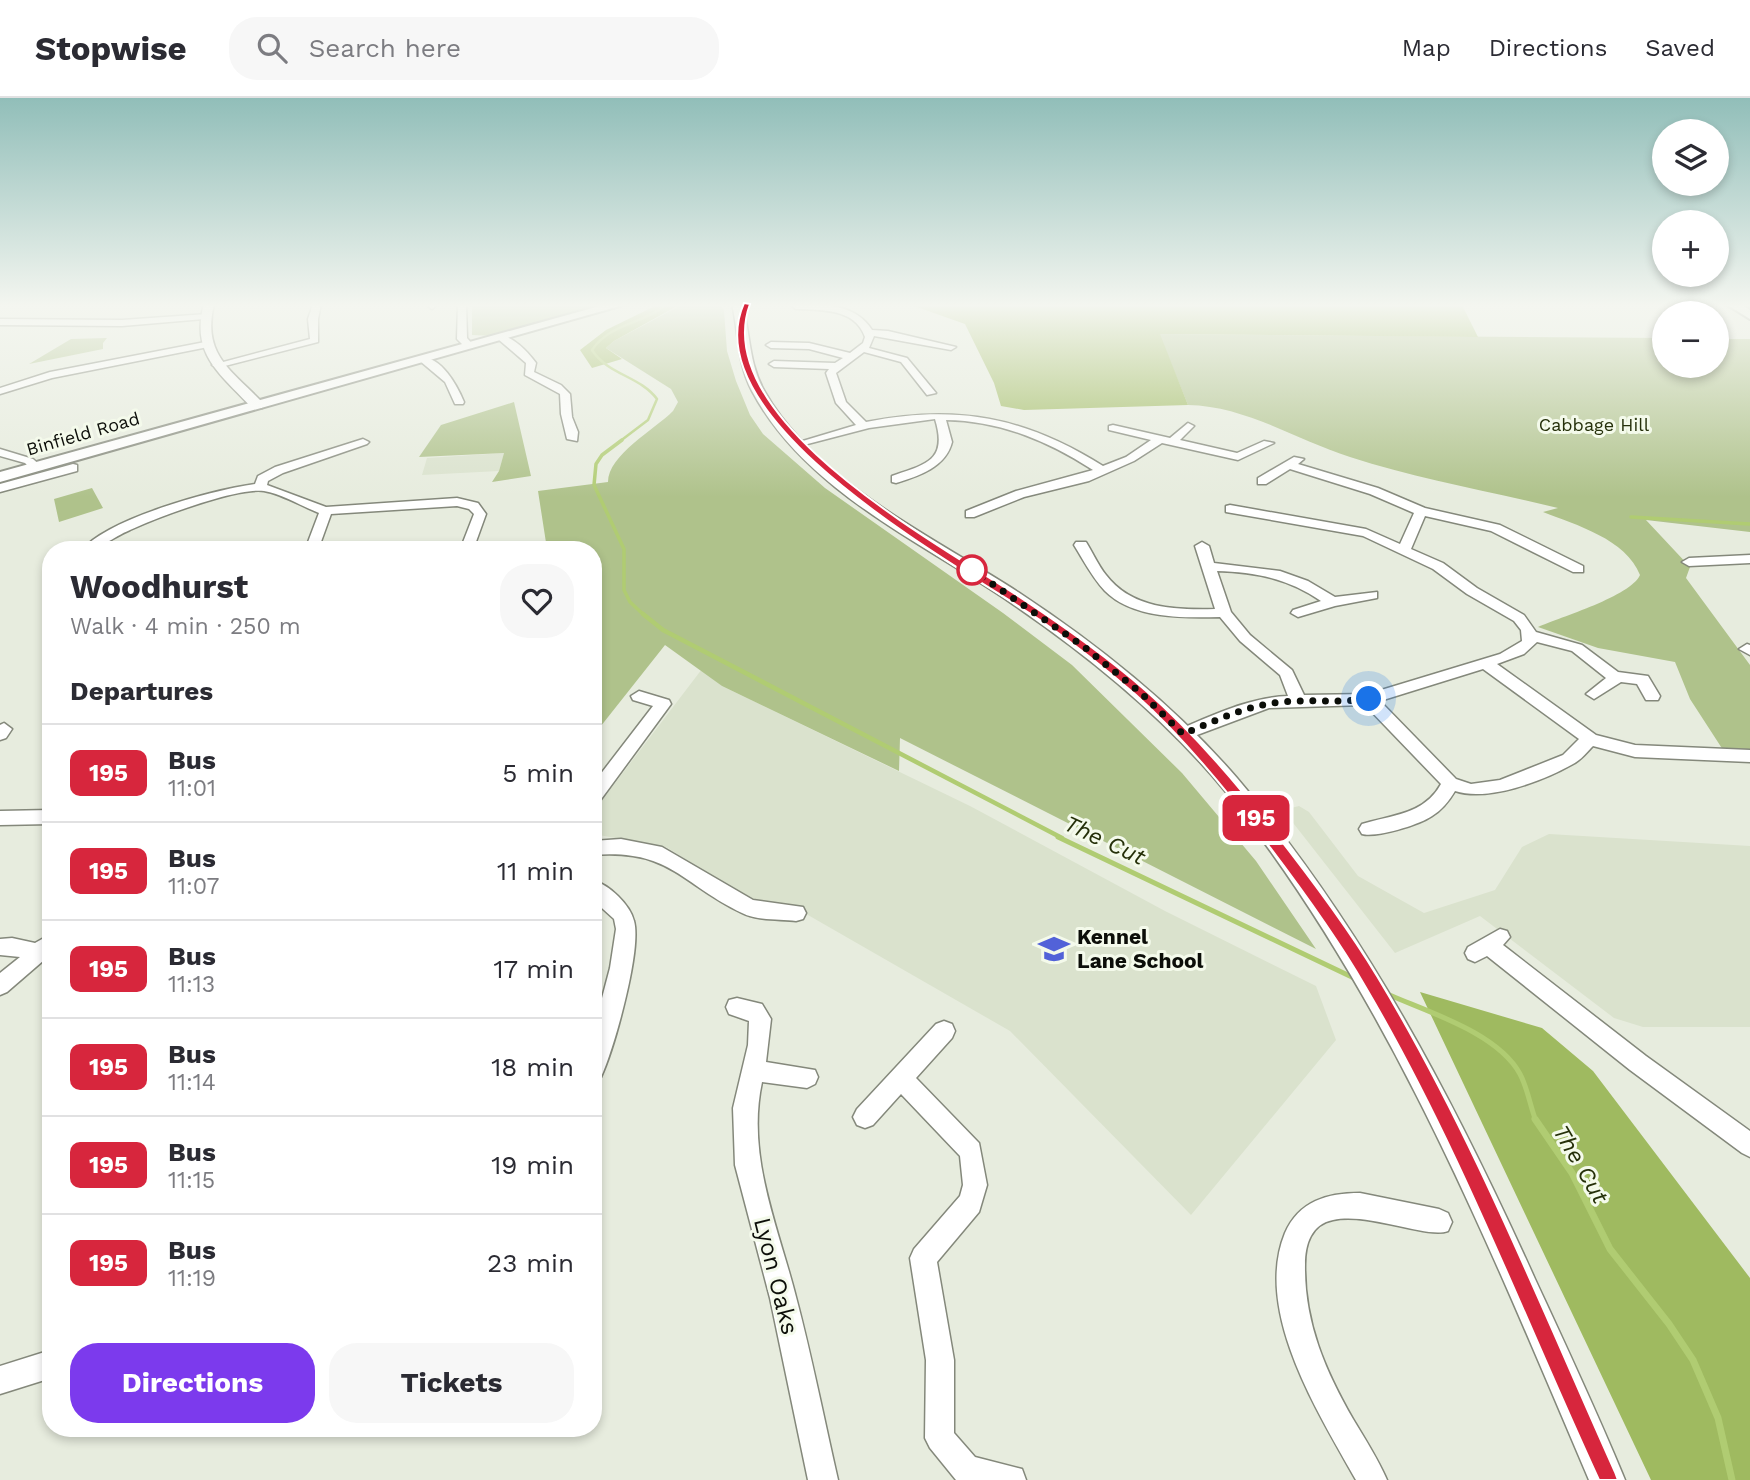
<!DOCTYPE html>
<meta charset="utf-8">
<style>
body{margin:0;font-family:"Work Sans",sans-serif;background:#f7f7f7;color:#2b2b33;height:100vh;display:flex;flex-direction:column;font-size:26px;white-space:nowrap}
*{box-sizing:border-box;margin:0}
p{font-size:23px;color:#7c7c81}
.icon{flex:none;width:38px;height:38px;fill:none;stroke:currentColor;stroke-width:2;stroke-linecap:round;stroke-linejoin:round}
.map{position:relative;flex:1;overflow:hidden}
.drawer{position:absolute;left:42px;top:443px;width:560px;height:896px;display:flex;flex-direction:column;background:#fff;border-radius:28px;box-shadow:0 4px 10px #0003}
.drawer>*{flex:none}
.badge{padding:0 14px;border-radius:10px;font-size:24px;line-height:46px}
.tools{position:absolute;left:1652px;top:21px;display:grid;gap:14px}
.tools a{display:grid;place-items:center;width:77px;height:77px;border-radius:50%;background:#fff;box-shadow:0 4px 10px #0003;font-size:35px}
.you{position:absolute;width:35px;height:35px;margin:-18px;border:5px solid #fff;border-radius:50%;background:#1a73e8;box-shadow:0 0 0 10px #1a73e833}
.map>.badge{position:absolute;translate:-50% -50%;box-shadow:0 0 0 4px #fff}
h2{padding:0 28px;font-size:26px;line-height:63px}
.round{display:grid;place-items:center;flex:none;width:74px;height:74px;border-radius:28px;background:#f7f7f7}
.overview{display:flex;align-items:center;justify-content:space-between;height:119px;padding:0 28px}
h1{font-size:33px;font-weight:700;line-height:52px}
.button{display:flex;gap:14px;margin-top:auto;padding:14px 28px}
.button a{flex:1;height:80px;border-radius:28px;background:#7c3aed;color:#fff;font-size:28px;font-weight:700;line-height:80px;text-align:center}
.button a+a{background:#f7f7f7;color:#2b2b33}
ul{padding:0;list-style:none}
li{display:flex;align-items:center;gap:21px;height:98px;padding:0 28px;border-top:2px solid #e1e1e2}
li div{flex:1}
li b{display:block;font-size:26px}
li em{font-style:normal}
li .badge{min-width:77px;font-weight:700;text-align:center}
header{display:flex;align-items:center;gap:42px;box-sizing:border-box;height:98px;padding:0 35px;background:#fff;border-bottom:2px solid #e1e1e2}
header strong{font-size:33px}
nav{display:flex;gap:38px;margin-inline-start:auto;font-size:24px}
.search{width:490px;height:63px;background:#f7f7f7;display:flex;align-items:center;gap:18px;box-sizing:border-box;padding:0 24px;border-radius:28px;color:#7c7c81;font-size:26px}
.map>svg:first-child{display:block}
.built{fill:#dae2cd}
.green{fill:#afc28b}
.forest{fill:#9fba60}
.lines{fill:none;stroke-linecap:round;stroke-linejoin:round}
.stream-far4{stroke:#b0cc72;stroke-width:2.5}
.stream-far3{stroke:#b0cc72;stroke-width:3.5}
.stream-far2{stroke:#b0cc72;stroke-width:4.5}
.stream-far1{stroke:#b0cc72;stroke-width:5}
.stream{stroke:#b0cc72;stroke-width:7}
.minor-casing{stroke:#84887b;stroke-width:3}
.tertiary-casing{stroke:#84887b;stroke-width:3}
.secondary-casing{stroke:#84887b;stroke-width:4}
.minor{fill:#fff;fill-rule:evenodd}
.tertiary{fill:#fff;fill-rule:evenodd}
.secondary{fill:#fff;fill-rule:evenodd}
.line{fill:#d7263d;stroke:#fff;stroke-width:2}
.walk{stroke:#0c0e09;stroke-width:7;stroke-dasharray:0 12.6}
.stop-dot{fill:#fff;stroke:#d7263d;stroke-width:3.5}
.labels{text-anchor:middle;stroke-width:6;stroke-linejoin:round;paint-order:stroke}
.far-park-label{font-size:18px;fill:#26310b;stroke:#f4faeb}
.far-street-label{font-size:18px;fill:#0c0e09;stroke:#f4faeb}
.poi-label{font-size:21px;font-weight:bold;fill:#0c0e09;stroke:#f4faeb;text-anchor:start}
.water-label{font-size:23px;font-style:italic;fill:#253009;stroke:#f4faeb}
.near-street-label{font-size:24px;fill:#0c0e09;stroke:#f4faeb}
</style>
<header>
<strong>Stopwise</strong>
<div class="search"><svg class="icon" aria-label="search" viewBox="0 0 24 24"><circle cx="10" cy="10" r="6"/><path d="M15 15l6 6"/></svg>Search here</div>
<nav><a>Map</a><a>Directions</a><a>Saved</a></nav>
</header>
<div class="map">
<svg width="1750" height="1382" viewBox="0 0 1750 1382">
<rect width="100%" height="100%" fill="#e7ecde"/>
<path class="built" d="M504 355 499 373 422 377 427 360Z
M702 571 722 588 970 708 1165 813 1316 888 1336 942 1191 1117 1010 933 801 813 758 806 666 749 593 736V714Z
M1299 708 1309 714 1358 778 1424 815 1495 792 1522 749 1549 736 1750 748V929H1643L1614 920 1480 818 1395 855 1283 712Z"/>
<path class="green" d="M472 206H612L494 238 472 237Z
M683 206H721L724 213 727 253 736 283 750 317 763 336 825 390 1003 515 1072 567 1182 675 1256 763 1316 851 900 640 899 673 722 588 665 547 593 638V452L547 451 538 393 608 384C608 357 654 332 673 313L678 304 671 291 606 250 614 243Z
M1159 236 1664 240V268H1717V241H1750V434L1646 422 1690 469 1686 480 1750 567V653L1725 655 1690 601 1675 564 1598 550 1538 529C1561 519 1631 498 1640 477 1626 441 1576 427 1543 414L1558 410C1489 393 1418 381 1350 359 1296 342 1246 308 1188 307Z
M107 240 103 245V251L29 266 71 241Z
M514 304 531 378 492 384 499 373 504 355 419 359 441 327Z
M92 390 103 410 59 424 54 401Z"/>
<path class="forest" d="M659 206H681L614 243 606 250 622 261 592 270 580 252 606 232Z
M915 206 1462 207 1478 239 1160 236 1188 307 1024 312 1001 308 994 285 965 226 914 208Z
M1420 894 1542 930 1593 973 1750 1180V1382H1651Z"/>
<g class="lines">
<path class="stream-far4" d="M619 344 648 322 657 301C640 278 608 277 592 252 610 225 644 226 667 206"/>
<path class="stream-far3" d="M622 342 602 357 596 366 594 387 624 451V492L630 504 645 518
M1631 419 1750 426"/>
<path class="stream-far2" d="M643 516 663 532 1062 740"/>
<path class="stream-far1" d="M1058 739 1354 880
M1387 896C1428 914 1498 935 1520 976 1528 991 1530 1008 1536 1023"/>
<path class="stream" d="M1535 1021 1572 1075 1610 1151 1669 1226 1693 1262 1718 1320 1732 1382"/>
<defs>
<path id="minor" d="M313 206H321L318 221V244L217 270 212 267 310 241 308 221Z
M429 206H438L432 211 428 208Z
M458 206H466L467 240 474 248 472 250H466L457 241Z
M794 206C822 206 855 205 872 232L888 233 956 249 951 252 874 238 869 250 907 260 936 295 927 297 901 264 864 254 836 275 846 304 866 324C957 306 1025 319 1103 368L1126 359 1151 342 1109 332V328L1113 327 1170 340 1188 325 1194 328 1180 342 1237 355 1264 343 1274 345 1238 362 1162 345 1134 363 1089 383 1024 399 974 419H966V413L1016 393 1093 372C1048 343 1001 323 946 322L952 344C946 369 919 378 896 385L892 384V378C926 366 948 363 935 321L869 330 796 349V345L856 327 836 305 826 275 829 271 774 269 769 266 774 263 835 265 843 260 809 251 771 250 766 247 771 244 809 245 850 255 863 245 865 239C855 210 821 212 796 211L792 208Z
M207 216 209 218 204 221 122 228 0 227V221L122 222Z
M498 237C512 237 528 254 536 265L534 274 561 287 570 296 572 319 578 334 577 343 567 341 561 316 560 296 525 277 526 265 498 241Z
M205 244 208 245V249L52 280 0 296V290L50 274Z
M420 259C441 258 457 287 464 304L463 306H455L445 284 420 263Z
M363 341 369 344 367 346 283 375 268 383 267 387 326 409 457 400 478 405 486 416 473 452H460L474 416 469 411 457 408 331 416 318 452H305L319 415C301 408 282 396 264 393 237 389 156 420 130 432 113 439 100 452 82 452 109 420 213 392 255 386L258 378 275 369Z
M0 351 33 361 42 369 32 372 25 365 0 358Z
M1294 359 1304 361 1298 366 1378 390 1425 410 1500 427 1583 468V474H1573L1491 433 1425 418 1411 451 1443 465 1477 490 1524 517 1536 534 1582 547 1618 574 1648 578 1660 598 1658 602H1646L1637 586 1621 584 1594 601 1586 596 1606 580 1572 553 1537 544 1524 556 1497 566 1596 637 1635 647 1750 652V664L1635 659 1593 648C1587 654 1581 662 1573 666 1543 683 1488 704 1455 693 1449 703 1442 712 1432 718 1419 727 1376 740 1362 736L1359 731 1362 726C1391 717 1424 717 1441 686L1365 607 1269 610 1189 640H1177L1175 636 1177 632C1212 618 1249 599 1288 598L1280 577 1240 543 1220 519C1183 520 1133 521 1105 493 1092 479 1084 463 1074 447L1076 444H1086C1093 455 1098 467 1106 477 1132 511 1176 512 1215 511L1195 448 1202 444 1209 448 1214 465 1280 473 1308 483 1335 499 1377 494V500L1335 508 1298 519 1291 515 1293 512 1321 503C1289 481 1256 474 1217 473L1231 514 1250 537 1292 572 1304 597 1368 596 1500 556 1522 543 1521 532 1514 523 1467 496 1433 471 1363 438 1226 414V408L1230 407 1366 431 1400 446 1414 415 1370 396 1290 371 1266 386H1258V380ZM1483 571 1579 641 1563 657 1500 682 1471 686 1456 681 1380 603Z
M73 366 77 367V373L0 394V386Z
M1750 457V465L1689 468 1682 464 1689 460Z
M1747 546 1750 547V557L1739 551Z
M639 593 669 602 671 606 599 704 593 705V686L653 608 633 602 631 598Z
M4 625 12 631 6 640 0 642V627Z
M51 712V726L0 727V713Z
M621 741 662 749 753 802 803 809 806 815 803 821 796 823C780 821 757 823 742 815 681 786 671 751 593 757V743Z
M593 782C609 787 630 806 634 823 642 851 614 951 601 979L593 982V934L610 870 616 831 614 821 593 802Z
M1500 831 1507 833 1510 839 1503 847 1646 958 1750 1033V1059L1742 1055 1630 972 1487 858 1475 864 1468 861 1465 855 1468 849Z
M51 836V856L7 894 0 897V875L20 859 0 857V841L12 840 35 845Z
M737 900 762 906 771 921 766 964 815 972 818 979 815 986 807 990 762 984C746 1058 778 1128 796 1199 812 1259 824 1321 838 1382H808L770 1200 735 1067 733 1010 748 947 749 923 729 916 726 909 729 902Z
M944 923 952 926 955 933 952 940 916 980 979 1045 987 1087 979 1114 937 1164 954 1262V1335L975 1359 1022 1371 1026 1382H956L930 1350 925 1340 926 1262 910 1160 914 1151 960 1098 963 1087 960 1058 901 996 873 1027 865 1030 857 1027 853 1019 857 1011 936 926Z
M1360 1095 1439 1111 1448 1115 1452 1124 1448 1133C1427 1141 1369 1114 1333 1122 1311 1126 1305 1147 1305 1166 1304 1224 1325 1272 1353 1321 1365 1341 1378 1361 1387 1382H1356C1319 1316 1253 1213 1285 1135 1299 1103 1327 1095 1360 1095Z
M51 1252V1280L0 1296V1268Z"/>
<path id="tertiary" d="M204 206H214C202 256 230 271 262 304V310H252C221 276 190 257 204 206Z
M732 206H742C751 236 748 265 765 294 816 384 933 439 1018 494 1097 546 1175 608 1237 680 1364 829 1455 1004 1535 1181 1566 1248 1597 1314 1625 1382H1589C1487 1143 1389 898 1225 693 1165 620 1089 558 1011 505 922 444 805 393 752 293 737 265 739 236 732 206Z"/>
<path id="secondary" d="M607 206H627L0 384V374Z
M1726 206H1741L1750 212V221Z"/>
</defs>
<use href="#minor" class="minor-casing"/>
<use href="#tertiary" class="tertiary-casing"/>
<use href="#secondary" class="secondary-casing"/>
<use href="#minor" class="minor"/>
<use href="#tertiary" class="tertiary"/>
<use href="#secondary" class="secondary"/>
</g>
<linearGradient id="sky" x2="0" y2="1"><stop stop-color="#91beb9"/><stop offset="0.52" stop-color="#f4f6f0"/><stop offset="1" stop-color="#f4f6f0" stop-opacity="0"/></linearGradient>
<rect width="1750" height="399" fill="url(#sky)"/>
<path class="line" d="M744 205 750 206C708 322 939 446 1018 498 1062 527 1106 558 1145 592 1193 634 1234 682 1272 731 1309 778 1346 827 1377 878 1472 1035 1540 1207 1615 1374L1618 1382H1599C1525 1222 1459 1047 1365 888 1335 836 1298 786 1262 739 1224 689 1183 639 1136 597 1106 571 1073 545 1040 522 961 469 691 324 744 205Z"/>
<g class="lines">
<path class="walk" d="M972 472 1083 548 1141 595 1183 636C1215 623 1247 607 1282 604 1311 601 1339 605 1369 601"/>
</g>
<defs>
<symbol id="school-bare" viewBox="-9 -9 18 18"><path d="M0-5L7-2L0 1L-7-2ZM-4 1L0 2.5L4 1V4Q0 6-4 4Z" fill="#5262d8" stroke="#f4faeb" stroke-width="2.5" paint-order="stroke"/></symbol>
</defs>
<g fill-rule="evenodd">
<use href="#school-bare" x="1032" y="829" width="44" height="44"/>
</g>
<circle class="stop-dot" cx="972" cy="472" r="14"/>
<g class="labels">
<g class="far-park-label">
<text x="1594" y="333">Cabbage Hill</text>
</g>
<g class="far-street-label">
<text transform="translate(83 336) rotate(-16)" y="6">Binfield Road</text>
</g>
<g class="poi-label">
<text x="1077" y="846">Kennel<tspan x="1077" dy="24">Lane School</tspan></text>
</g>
<g class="water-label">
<text transform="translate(1105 742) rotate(25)" y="8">The Cut</text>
<text transform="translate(1581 1066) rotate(60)" y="8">The Cut</text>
</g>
<g class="near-street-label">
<text transform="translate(776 1178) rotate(76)" y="8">Lyon Oaks</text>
</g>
</g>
</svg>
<div class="tools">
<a><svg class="icon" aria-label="layers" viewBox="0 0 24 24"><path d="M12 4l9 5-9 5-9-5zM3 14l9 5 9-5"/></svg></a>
<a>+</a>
<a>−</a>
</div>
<div class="you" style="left:1369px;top:601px"></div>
<b class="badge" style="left:1256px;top:720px;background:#d7263d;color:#fff">195</b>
<section class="drawer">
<div class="overview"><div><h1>Woodhurst</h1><p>Walk · 4 min · 250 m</p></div><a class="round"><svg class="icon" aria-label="heart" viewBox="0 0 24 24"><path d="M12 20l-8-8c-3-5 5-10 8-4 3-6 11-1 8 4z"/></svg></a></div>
<h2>Departures</h2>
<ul>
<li><span class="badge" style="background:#d7263d;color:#fff">195</span><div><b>Bus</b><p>11:01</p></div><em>5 min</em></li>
<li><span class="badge" style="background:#d7263d;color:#fff">195</span><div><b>Bus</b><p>11:07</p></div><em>11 min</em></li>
<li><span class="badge" style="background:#d7263d;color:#fff">195</span><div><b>Bus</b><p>11:13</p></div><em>17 min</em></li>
<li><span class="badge" style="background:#d7263d;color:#fff">195</span><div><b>Bus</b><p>11:14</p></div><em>18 min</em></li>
<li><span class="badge" style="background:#d7263d;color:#fff">195</span><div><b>Bus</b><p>11:15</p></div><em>19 min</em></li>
<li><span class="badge" style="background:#d7263d;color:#fff">195</span><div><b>Bus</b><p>11:19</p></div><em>23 min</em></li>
</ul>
<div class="button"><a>Directions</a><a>Tickets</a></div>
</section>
</div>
